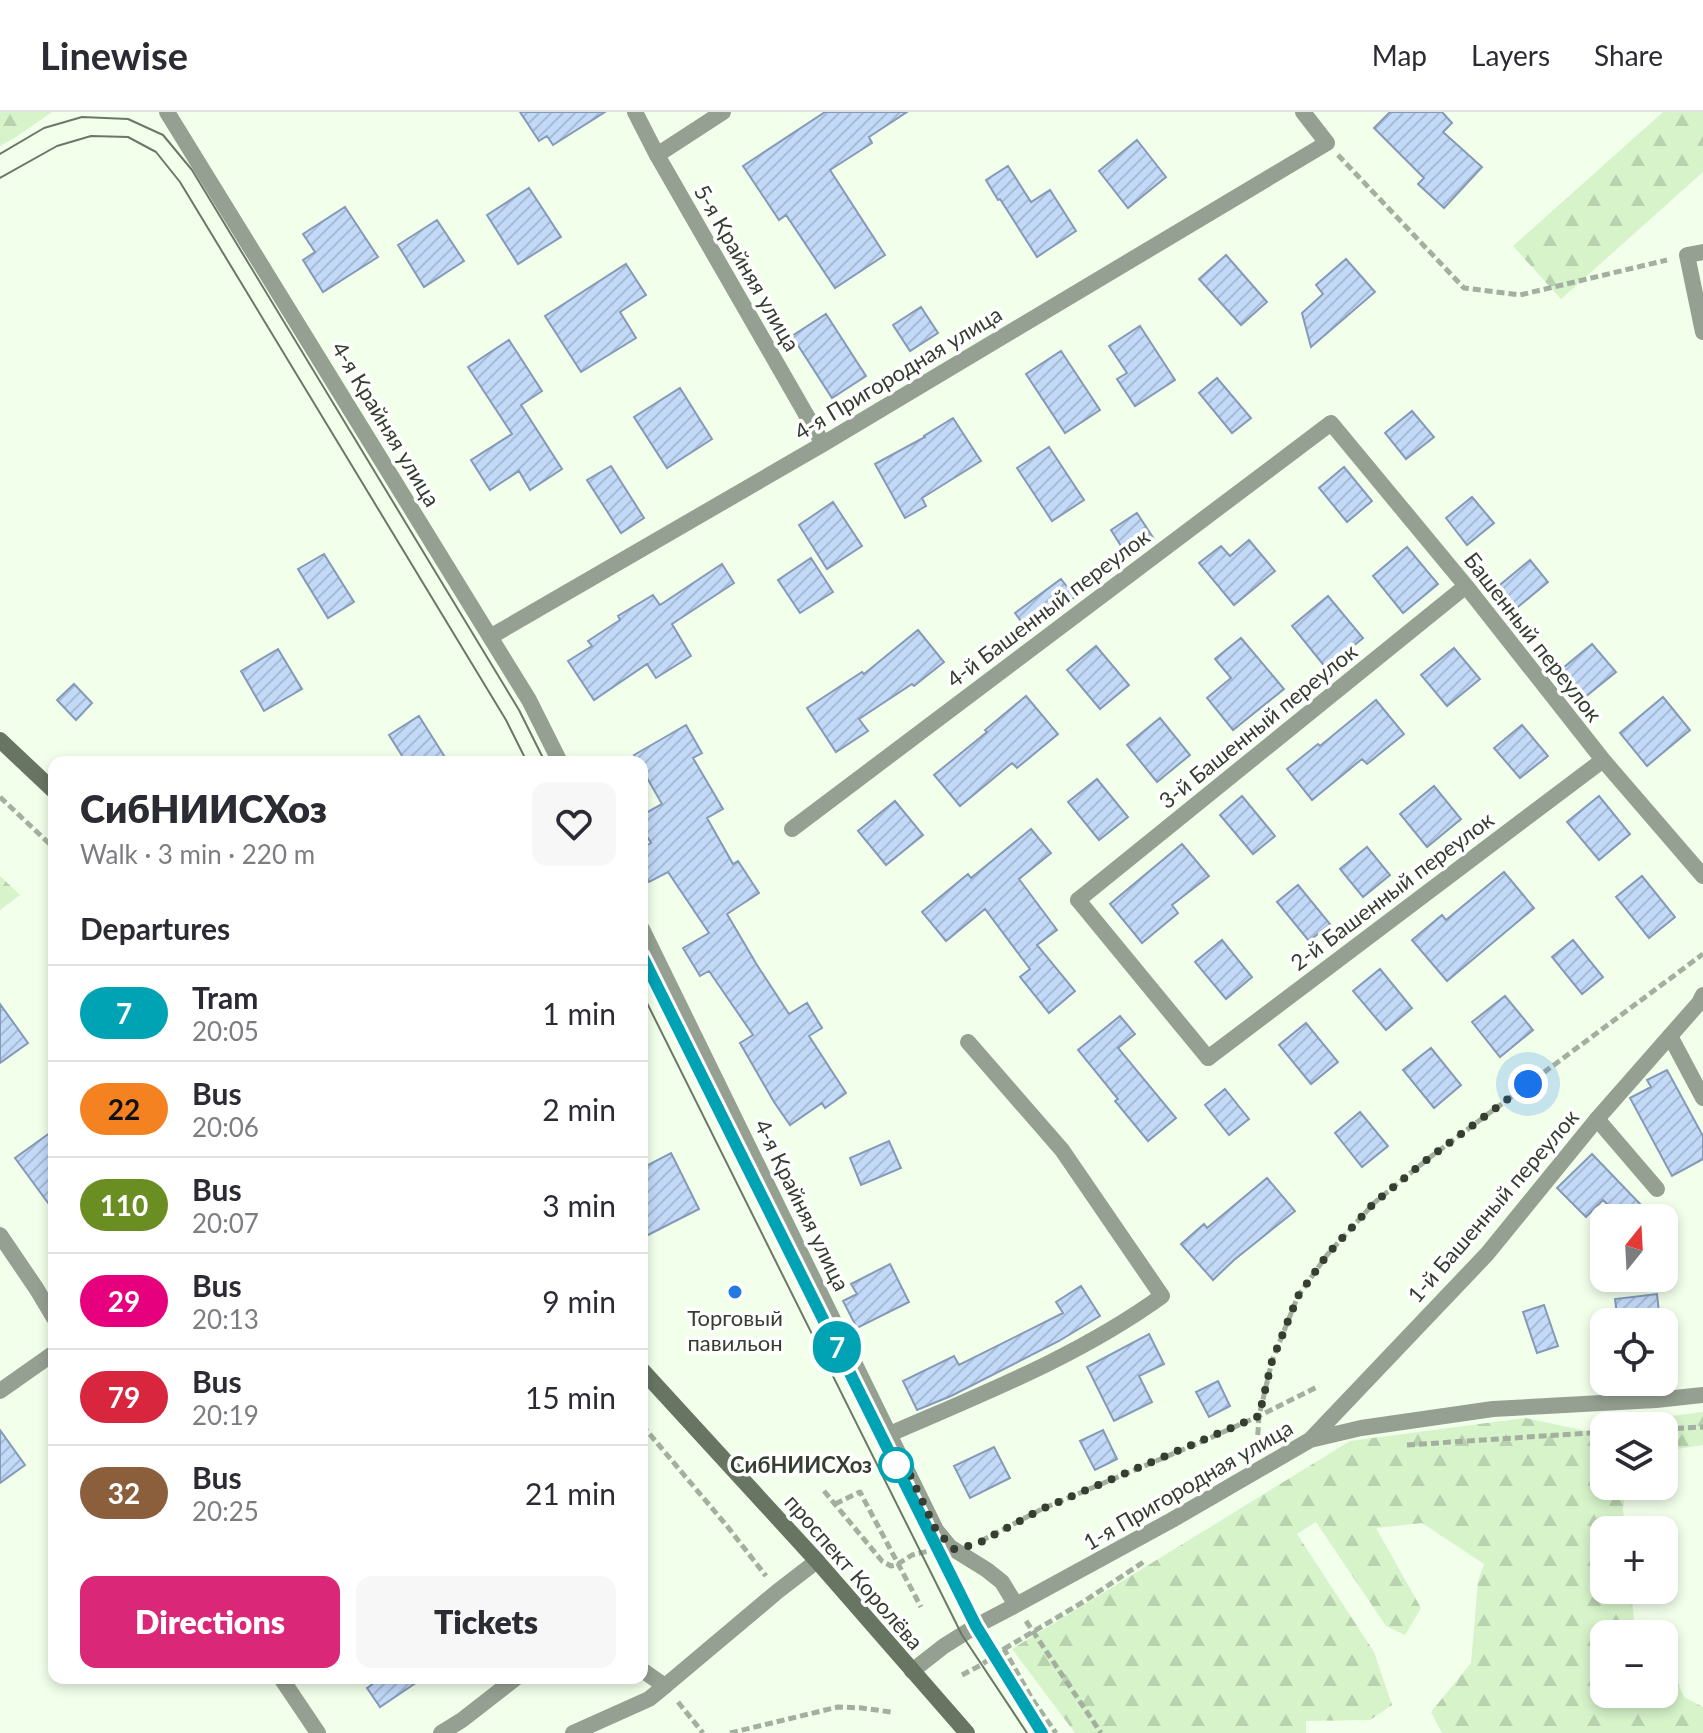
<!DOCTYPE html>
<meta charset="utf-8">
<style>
body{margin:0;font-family:Lato,sans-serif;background:#f7f7f7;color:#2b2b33;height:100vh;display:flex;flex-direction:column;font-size:30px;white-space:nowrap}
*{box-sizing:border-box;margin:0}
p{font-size:26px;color:#7c7c81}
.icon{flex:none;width:44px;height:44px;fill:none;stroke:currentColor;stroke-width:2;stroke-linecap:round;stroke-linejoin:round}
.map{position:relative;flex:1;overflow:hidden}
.sheet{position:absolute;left:48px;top:644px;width:600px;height:928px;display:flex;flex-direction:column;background:#fff;border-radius:16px;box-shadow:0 4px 12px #0003}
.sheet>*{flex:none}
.badge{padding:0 16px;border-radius:26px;font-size:28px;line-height:52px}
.needle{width:52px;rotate:18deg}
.buttons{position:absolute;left:1590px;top:1092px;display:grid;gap:16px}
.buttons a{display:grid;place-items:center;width:88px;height:88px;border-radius:16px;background:#fff;box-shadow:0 4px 12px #0003;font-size:40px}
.you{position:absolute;width:40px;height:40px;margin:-20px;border:6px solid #fff;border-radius:50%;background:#1a73e8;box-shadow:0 0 0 12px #1a73e833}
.map>.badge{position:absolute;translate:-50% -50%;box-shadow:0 0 0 4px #fff}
h2{padding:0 32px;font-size:30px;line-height:72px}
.round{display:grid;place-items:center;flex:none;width:84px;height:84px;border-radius:16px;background:#f7f7f7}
.summary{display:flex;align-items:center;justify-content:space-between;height:136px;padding:0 32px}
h1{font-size:38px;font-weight:800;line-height:60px}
.action{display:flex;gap:16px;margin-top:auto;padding:16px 32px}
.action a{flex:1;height:92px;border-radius:16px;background:#db2777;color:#fff;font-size:32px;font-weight:800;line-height:92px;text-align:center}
.action a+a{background:#f7f7f7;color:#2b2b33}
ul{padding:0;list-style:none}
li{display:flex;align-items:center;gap:24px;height:96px;padding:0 32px;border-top:2px solid #e1e1e2}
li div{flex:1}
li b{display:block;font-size:30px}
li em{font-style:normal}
li .badge{min-width:88px;font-weight:700;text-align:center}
header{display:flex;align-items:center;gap:48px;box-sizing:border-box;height:112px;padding:0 40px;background:#fff;border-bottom:2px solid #e1e1e2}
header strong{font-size:38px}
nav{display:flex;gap:44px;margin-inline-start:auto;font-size:28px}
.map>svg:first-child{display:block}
.forest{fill:url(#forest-firs);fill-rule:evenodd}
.building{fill:url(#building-hatch);stroke:#859ab7;stroke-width:2}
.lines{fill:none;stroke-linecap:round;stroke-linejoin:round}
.path{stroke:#a4b09f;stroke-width:5;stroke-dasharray:8 4;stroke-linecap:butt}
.lane{stroke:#96a092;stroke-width:16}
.street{stroke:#96a092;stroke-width:16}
.secondary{stroke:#687562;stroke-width:16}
.tram{stroke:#6d7768;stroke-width:2}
.line-casing{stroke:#fff;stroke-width:18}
.line{stroke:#00a3b4;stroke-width:12}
.walk{stroke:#353e31;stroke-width:8;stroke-dasharray:0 14.4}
.poi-dot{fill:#2579e3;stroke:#fff;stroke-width:3}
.stop-dot{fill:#fff;stroke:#00a3b4;stroke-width:4}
.labels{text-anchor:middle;stroke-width:7;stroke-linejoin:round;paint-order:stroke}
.street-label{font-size:22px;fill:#353e31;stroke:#fff}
.poi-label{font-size:22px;fill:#353e31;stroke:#fff}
.stop-label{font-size:22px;font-weight:bold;fill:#353e31;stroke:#fff;text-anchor:end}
</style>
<header>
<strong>Linewise</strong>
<nav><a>Map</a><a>Layers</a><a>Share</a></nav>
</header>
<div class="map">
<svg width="1703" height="1621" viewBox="0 0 1703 1621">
<defs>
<pattern id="forest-firs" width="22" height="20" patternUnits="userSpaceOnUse" patternTransform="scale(2)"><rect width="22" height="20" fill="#d6f3ca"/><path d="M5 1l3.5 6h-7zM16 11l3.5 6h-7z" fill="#b8d1ae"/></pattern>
<pattern id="building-hatch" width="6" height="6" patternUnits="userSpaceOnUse" patternTransform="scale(2)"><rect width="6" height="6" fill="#c2d9f8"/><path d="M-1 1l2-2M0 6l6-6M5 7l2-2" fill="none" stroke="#a7bbd5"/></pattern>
</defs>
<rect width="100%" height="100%" fill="#f1ffeb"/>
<path class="forest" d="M0 0H52L13 27 0 34Z
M1663 0H1703V60L1561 187 1513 134Z
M0 764 20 783 0 798Z
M1703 1300V1333L1664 1339V1314H1656L1654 1306Z
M1525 1306 1601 1322 1604 1326V1374H1626L1623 1398 1625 1418H1604V1478H1631L1634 1509 1665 1522 1678 1541 1675 1565 1684 1585 1703 1595V1621H1442L1431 1600 1471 1551 1478 1470 1484 1452 1422 1411 1376 1416 1421 1496 1405 1523 1386 1514 1316 1410 1297 1422 1374 1540 1392 1593 1370 1608 1306 1609V1621H1075L1012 1537 1350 1329ZM1664 1522V1582H1604V1522Z"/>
<path class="building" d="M520 0H605L553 33 547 24 539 29Z
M825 0H907L869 25 872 31 830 58 885 143 835 176 786 103 779 108 743 54Z
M1390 0H1442L1452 11 1443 20 1482 55 1444 96 1418 72 1424 66 1374 16Z
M1137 28 1166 65 1128 96 1099 59Z
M1008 54 1031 90 1050 78 1076 119 1037 145 1000 87 998 88 986 68Z
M529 76 561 125 518 152 487 103Z
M345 95 378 145 323 180 303 148 315 140 303 122Z
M437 108 464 149 424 175 398 133Z
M1226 143 1267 190 1241 213 1199 167Z
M1346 147 1375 180 1311 235 1302 201 1323 182 1316 173Z
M626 152 646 183 620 200 636 226 581 260 545 204Z
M921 195 938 221 910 239 893 213Z
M826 202 866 264 832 286 792 224Z
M1140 214 1175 268 1135 294 1117 267 1127 261 1109 234Z
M509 228 542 279 521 293 562 357 530 378 519 359 490 378 471 348 512 322 468 255Z
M1061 239 1100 298 1065 321 1026 262Z
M1217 266 1251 306 1232 321 1199 281Z
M680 276 712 327 667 356 634 305Z
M1412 299 1434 325 1406 347 1385 321Z
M953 306 981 349 922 386 926 394 905 406 875 352 925 325 924 324Z
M1049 335 1084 388 1052 409 1017 356Z
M611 354 644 406 621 421 587 368Z
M1344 355 1372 389 1347 410 1319 376Z
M1472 385 1494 411 1467 433 1446 406Z
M833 390 862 434 827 457 799 413Z
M1137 401 1154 427 1128 445 1111 418Z
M1249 428 1275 459 1234 493 1199 451 1221 434 1230 444Z
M1407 435 1438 472 1403 501 1373 464Z
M324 442 354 490 328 506 298 457Z
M811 446 833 480 800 501 778 468Z
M1530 448 1548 470 1513 499 1495 477Z
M722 452 734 471 672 512 691 544 656 566 647 552 594 588 568 549 592 534 588 529 620 508 618 504 653 483 660 493Z
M1061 467 1075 485 1028 519 1015 501Z
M1328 484 1363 526 1326 556 1292 514Z
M918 518 944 550 914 574 912 572 859 607 868 619 836 640 807 596 862 560 864 562Z
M1241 526 1284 577 1233 618 1207 586 1231 566 1215 547Z
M1592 532 1616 560 1580 589 1557 561Z
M1096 534 1129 573 1100 597 1067 558Z
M1454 536 1480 567 1447 594 1421 563Z
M278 537 302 577 264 599 241 559Z
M74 572 92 591 76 608 57 588Z
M1026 584 1058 622 1017 656 1012 651 960 694 934 663 987 620 985 618Z
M1663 585 1690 618 1647 654 1620 621Z
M1376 588 1404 622 1367 652 1362 647 1312 688 1287 657 1318 632 1320 634Z
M419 604 448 650H406L389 623Z
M1160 606 1190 643 1157 670 1127 633Z
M686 613 702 641 693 646 723 697 707 706 733 752 738 749 759 781 727 802 757 853 789 902 807 891 822 916 809 924 846 981 825 996 822 991 790 1013 774 990 740 931 753 923 709 859 700 864 683 836 709 821 668 760 649 770 642 758V736L651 731 642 716V703L662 692 642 657V650H638L634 643Z
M1522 613 1548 644 1520 666 1494 636Z
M1097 667 1128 705 1099 728 1068 690Z
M1434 674 1461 707 1427 735 1400 702Z
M1242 684 1275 724 1253 742 1220 703Z
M1599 684 1630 722 1599 748 1567 710Z
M895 689 923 723 886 753 858 719Z
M1031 717 1051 741 1019 767 1057 818 1037 833 1075 879 1049 901 1020 865 1030 857 985 797 946 829 922 800 968 762 971 766Z
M1182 732 1209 764 1172 793 1178 801 1142 831 1110 792Z
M1367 735 1390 763 1363 785 1340 757Z
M1504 760 1534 796 1447 869 1412 828 1442 803 1446 808Z
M1642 764 1675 805 1649 826 1616 785Z
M1298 773 1330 812 1309 829 1277 790Z
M1222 828 1252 865 1226 887 1195 850Z
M1573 828 1603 865 1582 882 1552 845Z
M1380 857 1412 896 1386 918 1353 879Z
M1505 884 1533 918 1500 945 1472 910Z
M0 892 28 931 0 951Z
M1120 904 1135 922 1118 936 1176 1006 1148 1029 1115 989 1118 987 1078 938Z
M1306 911 1338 950 1311 972 1279 933Z
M1431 936 1461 973 1434 996 1403 958Z
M1667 958 1703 1024V1047L1672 1064 1630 986 1651 975 1647 968Z
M1225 977 1249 1007 1229 1023 1205 993Z
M1360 1000 1388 1034 1362 1055 1335 1021Z
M54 1018V1099L15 1046Z
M889 1029 901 1056 861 1073 850 1046Z
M671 1041 699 1097 642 1126V1056Z
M1592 1042 1642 1094 1630 1106H1621L1603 1088 1586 1105 1557 1076Z
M1267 1066 1295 1099 1234 1148 1213 1168 1181 1132 1204 1112 1207 1116Z
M890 1152 909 1190 857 1216 843 1189 857 1182 851 1172Z
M1081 1174 1100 1204 1059 1229 951 1284 917 1298 903 1269 954 1244 959 1253 1063 1201 1056 1190Z
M1657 1182 1660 1210H1618L1615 1187Z
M1544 1193 1558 1234 1537 1241 1523 1200Z
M1149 1222 1164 1252 1139 1264 1152 1290 1114 1309 1087 1255Z
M1218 1269 1230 1294 1209 1305 1196 1280Z
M0 1318 25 1353 0 1371Z
M1103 1318 1117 1347 1095 1358 1080 1329Z
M994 1335 1010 1366 970 1386 954 1354Z
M381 1566H423L380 1595 367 1576Z"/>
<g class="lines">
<path class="path" d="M1338 43 1464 176 1520 183 1667 148
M0 685 54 736
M642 1313 727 1414 766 1464
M1664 1317 1703 1315
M1407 1333 1604 1320
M1257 1335 1259 1304 1272 1249 1298 1184 1327 1143 1374 1091 1429 1046 1703 842
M824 1379 882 1449 891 1454 898 1452 912 1443 929 1439
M835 1392 860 1380 921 1495
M981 1429 1042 1397 1201 1330 1259 1304 1319 1274
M1026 1509 1101 1621
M1004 1537 1083 1490 1145 1449
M962 1563 981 1553 1004 1537 1032 1587 1056 1621
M678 1590 703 1621
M730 1621 838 1595 862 1596 891 1600"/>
<path class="lane" d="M657 43 723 0
M1703 140 1687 143 1703 220
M1078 788 1208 946
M1670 924 1703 986
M1597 1007 1657 1077
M890 1322C984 1281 1079 1244 1162 1184L1062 1038 968 930
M573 1621 649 1587 665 1574"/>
<path class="street" d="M167 0 529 588 560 650
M635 0 657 43 823 332
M490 525 823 332 1327 31 1303 0
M792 717 1331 311 1466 474 1603 648 1703 764
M1078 788 1466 474
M642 817 936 1418 950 1435 987 1458 1002 1470 1016 1493
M1208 946 1603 648
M0 1123 36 1176 54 1206
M0 1279 54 1241
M1310 1328 1487 1142 1597 1007 1699 891 1703 883
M642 1558 665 1574 778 1479 817 1449
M912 1559 944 1534 976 1514 1016 1493 1172 1408 1310 1328 1361 1316 1493 1297 1656 1288 1703 1283
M281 1566 318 1621
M441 1621 462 1608 516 1566"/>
<path class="secondary" d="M0 628 54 679
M642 1258 817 1449 967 1621"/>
<path class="tram" d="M0 42 44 16 82 5 128 7 163 23 192 58 519 598 545 650
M0 66 57 34 91 24 128 25 156 40 180 70 506 608 527 650
M642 844 976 1514 1042 1621
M642 881 962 1523 1027 1621"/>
</g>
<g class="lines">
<defs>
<path id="line" d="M642 844 976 1514 1042 1621"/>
</defs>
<use href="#line" class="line-casing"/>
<use href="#line" class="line"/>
<path class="walk" d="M896 1353 902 1346 936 1418 954 1437 977 1432 1042 1397 1259 1304 1272 1249 1298 1184 1327 1143 1374 1091 1429 1046 1528 972"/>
</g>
<circle class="poi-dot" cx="735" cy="1180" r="8"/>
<circle class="stop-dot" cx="896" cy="1353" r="16"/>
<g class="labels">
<g class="street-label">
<text transform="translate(747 156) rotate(60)" y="8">5-я Крайняя улица</text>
<text transform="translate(898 261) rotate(-31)" y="8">4-я Пригородная улица</text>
<text transform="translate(386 312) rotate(59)" y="8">4-я Крайняя улица</text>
<text transform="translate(1048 496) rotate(-37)" y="8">4-й Башенный переулок</text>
<text transform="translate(1533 525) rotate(52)" y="8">Башенный переулок</text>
<text transform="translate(1258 614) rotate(-39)" y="8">3-й Башенный переулок</text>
<text transform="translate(1392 779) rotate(-37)" y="8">2-й Башенный переулок</text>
<text transform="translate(802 1093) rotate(64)" y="8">4-я Крайняя улица</text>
<text transform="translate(1493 1094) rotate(-49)" y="8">1-й Башенный переулок</text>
<text transform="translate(1188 1373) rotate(-30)" y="8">1-я Пригородная улица</text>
<text transform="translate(854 1460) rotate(49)" y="8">проспект Королёва</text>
</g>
<g class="poi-label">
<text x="735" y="1214">Торговый<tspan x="735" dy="25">павильон</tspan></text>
</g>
<g class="stop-label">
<text x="872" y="1361">СибНИИСХоз</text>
</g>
</g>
</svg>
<div class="buttons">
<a><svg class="needle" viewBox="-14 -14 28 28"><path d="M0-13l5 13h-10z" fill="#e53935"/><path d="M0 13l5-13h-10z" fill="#7c7c81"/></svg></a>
<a><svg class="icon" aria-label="locate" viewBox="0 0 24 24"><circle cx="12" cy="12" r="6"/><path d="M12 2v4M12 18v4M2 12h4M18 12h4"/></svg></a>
<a><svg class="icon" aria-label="layers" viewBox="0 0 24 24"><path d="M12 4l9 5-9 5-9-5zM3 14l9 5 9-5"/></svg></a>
<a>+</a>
<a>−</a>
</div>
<div class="you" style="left:1528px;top:972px"></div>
<b class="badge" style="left:837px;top:1235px;background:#00a3b4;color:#fff">7</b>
<section class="sheet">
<div class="summary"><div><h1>СибНИИСХоз</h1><p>Walk · 3 min · 220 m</p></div><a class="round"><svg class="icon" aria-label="heart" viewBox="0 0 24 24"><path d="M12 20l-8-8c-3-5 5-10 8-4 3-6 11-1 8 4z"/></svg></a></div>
<h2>Departures</h2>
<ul>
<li><span class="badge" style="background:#00a3b4;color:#fff">7</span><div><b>Tram</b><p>20:05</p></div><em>1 min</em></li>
<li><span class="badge" style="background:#f58220;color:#111">22</span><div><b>Bus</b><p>20:06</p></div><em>2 min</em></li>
<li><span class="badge" style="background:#6b8e23;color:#fff">110</span><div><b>Bus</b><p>20:07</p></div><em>3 min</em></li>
<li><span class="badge" style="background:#e6007e;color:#fff">29</span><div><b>Bus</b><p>20:13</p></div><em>9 min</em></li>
<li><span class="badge" style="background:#d7263d;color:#fff">79</span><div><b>Bus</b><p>20:19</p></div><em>15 min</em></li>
<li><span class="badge" style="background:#8b5e3c;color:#fff">32</span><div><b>Bus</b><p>20:25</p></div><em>21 min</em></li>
</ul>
<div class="action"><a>Directions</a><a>Tickets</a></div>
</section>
</div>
